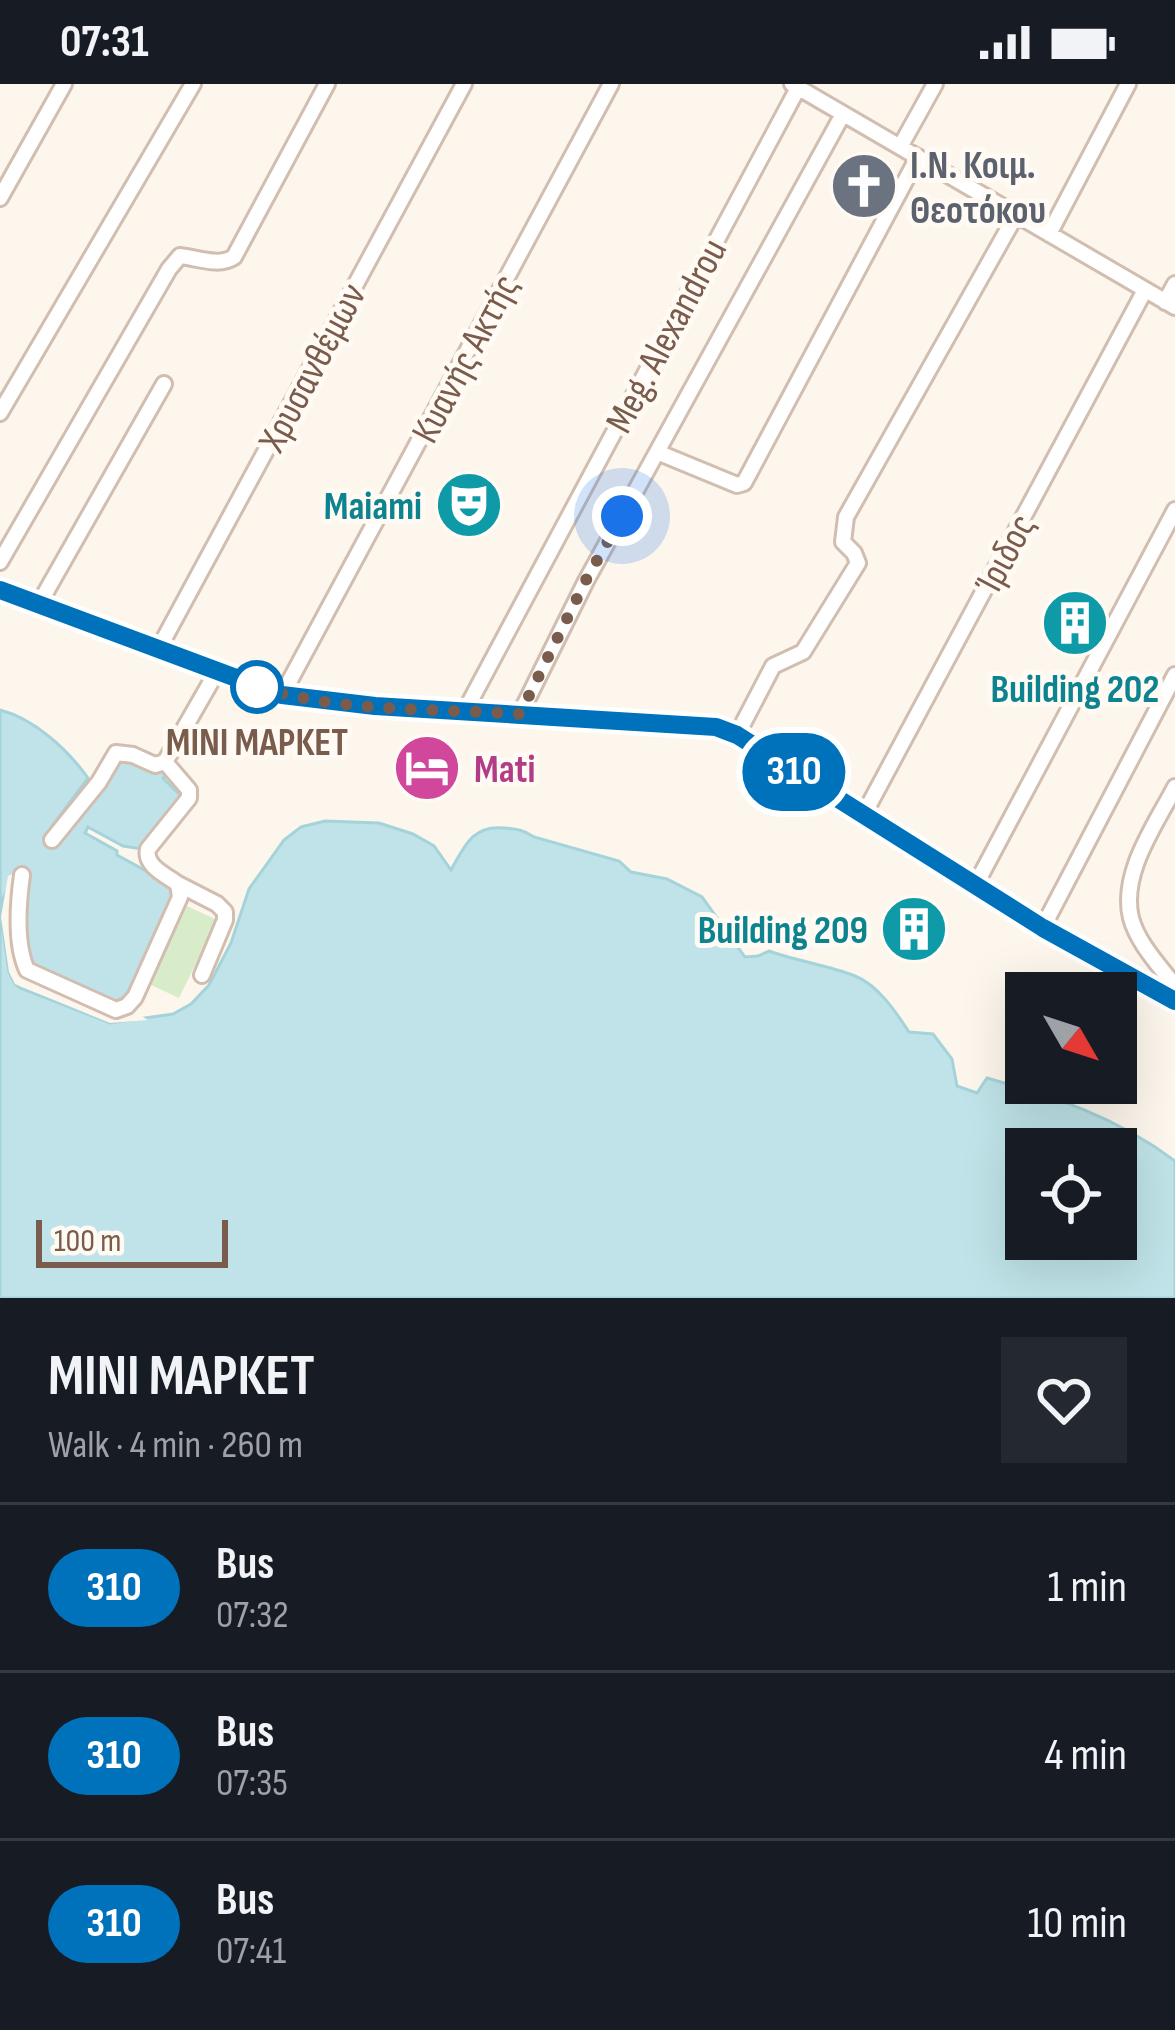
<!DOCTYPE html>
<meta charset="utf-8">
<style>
body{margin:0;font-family:"Sofia Sans Condensed",sans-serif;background:#242831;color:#f1f3f6;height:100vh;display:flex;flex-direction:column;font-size:45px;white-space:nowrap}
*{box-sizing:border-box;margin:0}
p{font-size:39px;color:#9ea1a6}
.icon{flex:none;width:66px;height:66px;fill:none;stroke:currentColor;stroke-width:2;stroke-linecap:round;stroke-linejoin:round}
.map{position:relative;height:1214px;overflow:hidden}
.side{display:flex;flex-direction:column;background:#171b24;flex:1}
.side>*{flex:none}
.badge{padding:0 24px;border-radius:39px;font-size:42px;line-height:78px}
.needle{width:78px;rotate:129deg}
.fabs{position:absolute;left:1005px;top:888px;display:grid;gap:24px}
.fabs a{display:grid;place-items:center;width:132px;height:132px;border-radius:0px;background:#171b24;box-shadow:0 12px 48px #0002;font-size:60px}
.scale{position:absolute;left:36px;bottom:30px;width:192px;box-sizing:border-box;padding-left:12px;border:6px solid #7a5c4d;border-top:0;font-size:33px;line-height:42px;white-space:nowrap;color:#7a5c4d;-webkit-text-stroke:9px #fffaf3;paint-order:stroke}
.you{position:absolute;width:60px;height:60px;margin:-30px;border:9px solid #fff;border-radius:50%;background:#1a73e8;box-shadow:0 0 0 18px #1a73e833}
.map>.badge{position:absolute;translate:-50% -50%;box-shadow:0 0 0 6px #fff}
.round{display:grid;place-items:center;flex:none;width:126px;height:126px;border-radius:0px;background:#242831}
.head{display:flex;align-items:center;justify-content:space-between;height:204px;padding:0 48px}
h1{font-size:57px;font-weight:700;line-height:90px}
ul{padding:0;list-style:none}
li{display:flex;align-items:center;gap:36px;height:168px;padding:0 48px;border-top:3px solid #363941}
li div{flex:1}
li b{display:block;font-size:45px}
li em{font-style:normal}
li .badge{min-width:132px;font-weight:700;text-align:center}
.status{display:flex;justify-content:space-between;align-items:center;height:84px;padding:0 60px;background:#171b24;direction:ltr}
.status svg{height:33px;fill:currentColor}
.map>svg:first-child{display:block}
.green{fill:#d8ecc9}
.water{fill:#bfe3e8;stroke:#a5d3da;stroke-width:3;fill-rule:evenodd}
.pier{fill:#fdf6ec}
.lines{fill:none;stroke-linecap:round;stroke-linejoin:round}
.minor-casing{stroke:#d1beb0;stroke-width:20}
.minor{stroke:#fff;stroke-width:14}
.line-casing{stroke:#fff;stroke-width:27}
.line{stroke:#0072bc;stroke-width:18}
.walk{stroke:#7a5c4d;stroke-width:12;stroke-dasharray:0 21.6}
.stop-dot{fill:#fff;stroke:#0072bc;stroke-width:6}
.labels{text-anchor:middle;stroke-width:10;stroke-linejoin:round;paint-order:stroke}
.worship-label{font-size:39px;font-weight:bold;fill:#5b616d;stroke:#fffaf3;text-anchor:start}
.street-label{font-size:39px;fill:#7a5c4d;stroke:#fffaf3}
.culture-label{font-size:39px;font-weight:bold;fill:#0d838f;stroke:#fffaf3;text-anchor:end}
.stop-label{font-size:39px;font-weight:bold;fill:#7a5c4d;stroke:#fffaf3}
.hotel-label{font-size:39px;font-weight:bold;fill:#b23c85;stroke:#fffaf3;text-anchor:start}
</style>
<div class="status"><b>07:31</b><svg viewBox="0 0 49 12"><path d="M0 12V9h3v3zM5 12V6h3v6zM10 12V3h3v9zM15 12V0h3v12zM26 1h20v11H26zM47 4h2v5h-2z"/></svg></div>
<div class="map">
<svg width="1175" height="1214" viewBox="0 0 1175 1214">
<rect width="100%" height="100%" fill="#fdf6ec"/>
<path class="green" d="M187 822 217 836 179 914 149 900Z"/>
<path class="water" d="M0 626C35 635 68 666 88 694L44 753 51 759 88 714 94 717 124 671 157 689 162 686 166 690 163 694 179 710V716L142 765 123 762 88 743 85 749 117 767V771L172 801 174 810 130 909 114 919 34 885C17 865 27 814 29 788L27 785 18 787 3 814 1 833 9 888 15 900 20 904 110 939 173 930 191 920 209 901 231 859 249 805 284 756 301 743 325 737 379 739 413 750 434 762 451 786C465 761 473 741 504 744 517 745 524 746 534 753L619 777 631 788 667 795 702 813 745 873 758 872 769 867C796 877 827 881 855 892 878 901 896 928 909 948L933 950 952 975 957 1002 977 1009 987 994C1057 1014 1115 1032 1175 1077V1214H0ZM1026 1065H1116V1155H1026Z"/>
<path class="pier" d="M18 787 9 815 7 833 15 886 19 896 111 933 140 931 148 936 110 939 15 900 9 888 1 833 8 792Z"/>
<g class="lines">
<defs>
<path id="minor" d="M792 0 1175 223
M900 63 935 0
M0 114 64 0
M1049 150 1128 0
M1165 218 1175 200
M0 329 193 0
M657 368 737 401 744 399 918 73
M0 478 169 185 180 172C198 174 219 183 234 173L327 0
M0 506 282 611 375 622 715 643 737 651 1043 843 1175 917
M39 520 164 300
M158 566 464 0
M282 611 611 0
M465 627 798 4
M520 630 586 497 843 30
M737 651 773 582 803 568 858 479 854 469 843 458 846 433 1016 131
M165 678 216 589
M863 732 1145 206
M52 756 99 698 116 669 133 671 155 681 165 678
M22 791C18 820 15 860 27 886L116 926 127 922 135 913 180 813 178 800C166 791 144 782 148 765L189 714V706L165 678
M178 800 217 820 225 828V836L202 891
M975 802 1175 426
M1043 843 1175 591
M1171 897C1156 878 1137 857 1131 834 1120 789 1156 740 1175 703"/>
</defs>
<use href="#minor" class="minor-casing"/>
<use href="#minor" class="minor"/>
</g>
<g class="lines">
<defs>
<path id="line" d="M0 506 282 611 375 622 716 643 737 651 1043 844 1175 917"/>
</defs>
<use href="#line" class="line-casing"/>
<use href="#line" class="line"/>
<path class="walk" d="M257 603 249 600C334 629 431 624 520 630L586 496 622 432"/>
</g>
<defs>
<symbol id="church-disc" viewBox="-11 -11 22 22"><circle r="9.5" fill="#6b7280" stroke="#fffaf3"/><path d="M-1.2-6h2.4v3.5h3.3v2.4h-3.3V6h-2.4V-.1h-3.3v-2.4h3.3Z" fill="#fff"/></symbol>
<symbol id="theatre-disc" viewBox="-11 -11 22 22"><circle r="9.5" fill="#0f9aa8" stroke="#fffaf3"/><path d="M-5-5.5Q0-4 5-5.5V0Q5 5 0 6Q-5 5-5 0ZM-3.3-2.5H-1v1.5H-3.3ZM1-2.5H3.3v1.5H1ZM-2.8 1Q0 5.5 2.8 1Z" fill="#fff"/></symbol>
<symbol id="building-disc" viewBox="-11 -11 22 22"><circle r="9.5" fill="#0f9aa8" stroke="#fffaf3"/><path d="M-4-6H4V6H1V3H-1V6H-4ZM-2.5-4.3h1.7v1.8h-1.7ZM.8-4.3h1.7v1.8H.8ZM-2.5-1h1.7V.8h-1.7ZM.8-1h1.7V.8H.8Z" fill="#fff"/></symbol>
<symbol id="hotel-disc" viewBox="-11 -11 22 22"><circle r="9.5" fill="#d1479c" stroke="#fffaf3"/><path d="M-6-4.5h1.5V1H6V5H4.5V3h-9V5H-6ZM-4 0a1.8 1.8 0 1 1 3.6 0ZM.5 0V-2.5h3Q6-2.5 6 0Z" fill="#fff"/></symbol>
</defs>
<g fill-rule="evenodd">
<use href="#church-disc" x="826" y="64" width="76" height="76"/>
<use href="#theatre-disc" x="431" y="383" width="76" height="76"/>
<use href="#building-disc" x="1037" y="501" width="76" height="76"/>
<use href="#hotel-disc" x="389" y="646" width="76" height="76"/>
<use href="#building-disc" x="876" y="807" width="76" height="76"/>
</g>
<circle class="stop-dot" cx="257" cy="603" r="24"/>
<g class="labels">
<g class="worship-label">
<text x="910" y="94">Ι.Ν. Κοιμ.<tspan x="910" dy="45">Θεοτόκου</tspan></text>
</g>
<g class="street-label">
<text transform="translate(665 251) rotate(-62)" y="14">Meg. Alexandrou</text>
<text transform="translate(464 274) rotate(-62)" y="14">Κυανής Ακτής</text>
<text transform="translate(311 283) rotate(-62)" y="14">Χρυσανθέμων</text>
<text transform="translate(1004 469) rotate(-62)" y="14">Ίριδος</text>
</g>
<g class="culture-label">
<text x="422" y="435">Maiami</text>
<text x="1075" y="618" text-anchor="middle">Building 202</text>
<text x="868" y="859">Building 209</text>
</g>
<g class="stop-label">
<text x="257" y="671">ΜΙΝΙ ΜΑΡΚΕΤ</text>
</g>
<g class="hotel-label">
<text x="474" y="698">Mati</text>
</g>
</g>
</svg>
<div class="fabs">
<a><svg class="needle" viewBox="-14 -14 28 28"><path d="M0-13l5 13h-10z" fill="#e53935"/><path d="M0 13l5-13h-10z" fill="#9ea1a6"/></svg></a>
<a><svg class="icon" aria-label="locate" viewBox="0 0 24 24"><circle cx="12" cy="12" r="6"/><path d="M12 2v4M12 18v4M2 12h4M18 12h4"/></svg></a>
</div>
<div class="scale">100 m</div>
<div class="you" style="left:622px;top:432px"></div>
<b class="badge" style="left:794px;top:688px;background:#0072bc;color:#fff">310</b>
</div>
<section class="side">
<div class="head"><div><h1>ΜΙΝΙ ΜΑΡΚΕΤ</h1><p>Walk · 4 min · 260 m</p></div><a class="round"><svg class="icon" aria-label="heart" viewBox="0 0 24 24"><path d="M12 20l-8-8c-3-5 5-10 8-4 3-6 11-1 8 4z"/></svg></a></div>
<ul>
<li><span class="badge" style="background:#0072bc;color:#fff">310</span><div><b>Bus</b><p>07:32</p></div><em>1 min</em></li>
<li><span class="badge" style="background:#0072bc;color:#fff">310</span><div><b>Bus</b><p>07:35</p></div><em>4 min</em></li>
<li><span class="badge" style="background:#0072bc;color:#fff">310</span><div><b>Bus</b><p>07:41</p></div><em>10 min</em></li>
</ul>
</section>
